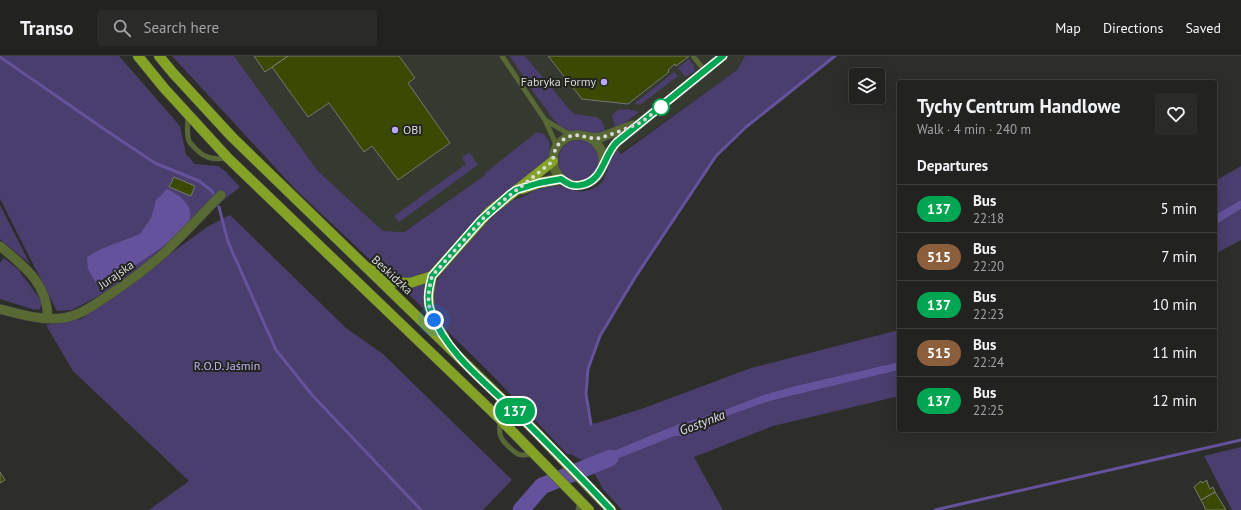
<!DOCTYPE html>
<meta charset="utf-8">
<style>
body{margin:0;font-family:"PT Sans",sans-serif;background:#2a2a29;color:#f1f3f6;height:100vh;display:flex;flex-direction:column;font-size:15px;white-space:nowrap}
*{box-sizing:border-box;margin:0}
p{font-size:13px;color:#a2a4a5}
.icon{flex:none;width:22px;height:22px;fill:none;stroke:currentColor;stroke-width:2;stroke-linecap:round;stroke-linejoin:round}
.map{position:relative;flex:1;overflow:hidden}
.drawer{position:absolute;left:897px;top:24px;width:320px;height:352px;display:flex;flex-direction:column;background:#222220;border-radius:4px;box-shadow:0 4px 16px #0002,0 0 0 1px #3f3f3e}
.drawer>*{flex:none}
.badge{padding:0 8px;border-radius:13px;font-size:14px;line-height:26px}
.buttons{position:absolute;left:849px;top:12px;display:grid;gap:8px}
.buttons a{display:grid;place-items:center;width:36px;height:36px;border-radius:4px;background:#222220;box-shadow:0 4px 16px #0002,0 0 0 1px #3f3f3e;font-size:20px}
.you{position:absolute;width:20px;height:20px;margin:-10px;border:3px solid #fff;border-radius:50%;background:#1a73e8;box-shadow:0 0 0 6px #1a73e833}
.map>.badge{position:absolute;translate:-50% -50%;box-shadow:0 0 0 2px #fff}
h2{padding:0 20px;font-size:15px;line-height:36px}
.round{display:grid;place-items:center;flex:none;width:42px;height:42px;border-radius:4px;background:#2a2a29}
.summary{display:flex;align-items:center;justify-content:space-between;height:68px;padding:0 20px}
h1{font-size:19px;font-weight:700;line-height:30px}
ul{padding:0;list-style:none}
li{display:flex;align-items:center;gap:12px;height:48px;padding:0 20px;border-top:1px solid #3f3f3e}
li div{flex:1}
li b{display:block;font-size:15px}
li em{font-style:normal}
li .badge{min-width:44px;font-weight:700;text-align:center}
header{display:flex;align-items:center;gap:24px;box-sizing:border-box;height:56px;padding:0 20px;background:#222220;border-bottom:1px solid #3f3f3e}
header strong{font-size:19px}
nav{display:flex;gap:22px;margin-inline-start:auto;font-size:14px}
.search{width:280px;height:36px;background:#2a2a29;display:flex;align-items:center;gap:10px;box-sizing:border-box;padding:0 14px;border-radius:4px;color:#a2a4a5;font-size:15px}
.map>svg:first-child{display:block}
.built{fill:#35392f}
.green{fill:#493e6e}
.water{fill:#64529c}
.lines{fill:none;stroke-linecap:round;stroke-linejoin:round}
.stream{stroke:#64529c;stroke-width:3}
.river{stroke:#64529c;stroke-width:17}
.building{fill:#3a4a02;stroke:#767772}
.service-casing{stroke:#484946;stroke-width:5.5}
.minor-casing{stroke:#484946;stroke-width:10}
.primary-casing{stroke:#484946;stroke-width:11}
.service{stroke:#596934;stroke-width:4.5}
.minor{stroke:#596934;stroke-width:9}
.primary{stroke:#84a226;stroke-width:10}
.line-casing{stroke:#fff;stroke-width:9}
.line{stroke:#00a651;stroke-width:6}
.walk{stroke:#d8d9d6;stroke-width:4;stroke-dasharray:0 7.2}
.poi-dot{fill:#baaaf7;stroke:#232420;stroke-width:1.5}
.stop-dot{fill:#fff;stroke:#00a651;stroke-width:2}
.labels{text-anchor:middle;stroke-width:4;stroke-linejoin:round;paint-order:stroke}
.poi-label{font-size:12px;fill:#d8d9d6;stroke:#232420;text-anchor:end}
.street-label{font-size:12px;fill:#d8d9d6;stroke:#232420}
.park-label{font-size:12px;fill:#c0b4f2;stroke:#232420}
.water-label{font-size:13px;font-style:italic;fill:#e0ddf2;stroke:#232420}
</style>
<header>
<strong>Transo</strong>
<div class="search"><svg class="icon" aria-label="search" viewBox="0 0 24 24"><circle cx="10" cy="10" r="6"/><path d="M15 15l6 6"/></svg>Search here</div>
<nav><a>Map</a><a>Directions</a><a>Saved</a></nav>
</header>
<div class="map">
<svg width="1241" height="454" viewBox="0 0 1241 454">
<rect width="100%" height="100%" fill="#2d2e2a"/>
<path class="built" d="M234 0H745L737 14 610 104 608 116 602 125 595 131 575 136 555 129H549L534 134 517 143 495 130 485 119 403 176 383 175 318 115Z"/>
<path class="green" d="M0 0H119L180 70 186 98 195 108 218 110 225 115 240 131 152 202 104 237 72 254 57 255 0 143Z
M172 0H234L318 115 383 175 404 176 485 119V117L537 76 544 78 549 85 550 94 547 104 539 113 505 136 487 152 428 217 413 223H399L378 211 296 134Z
M510 0H525L571 55 574 58 597 61 602 65 606 76 595 78 579 75H570L562 72 554 64 534 37Z
M745 0H834L746 71 716 100 653 196 600 280 588 313 586 338 591 368 597 367 644 352 751 312 899 274V306L795 330 763 339 719 356 681 367 586 406 570 398 568 399 490 317 442 270C435 260 430 245 434 233 437 219 450 208 458 198 474 180 489 160 508 145 511 143 514 144 517 143 527 140 536 132 547 129 563 125 574 142 594 132 606 126 607 115 610 104 611 100 614 97 617 94L621 98 737 14Z
M689 3 694 10 695 15 685 21 678 12Z
M674 16 678 20 640 49 635 47Z
M627 53 639 56 626 66 615 72 612 59 618 54Z
M558 105a21 21 0 1 1 42 0a21 21 0 1 1-42 0Z
M469 96 478 109 399 166 394 160 466 108 462 102Z
M1241 110V144L1215 159V125Z
M0 149 30 208 0 183Z
M1241 153V184L1215 198V169Z
M230 159 346 272 383 298 512 424 483 454H149L189 425 73 315 46 269 81 263 207 171Z
M4 202 19 214 38 250 21 217 42 246 40 253 36 254V252L35 254 0 243V207Z
M428 227 426 253 425 254 403 233 410 232Z
M899 314V340L773 370 694 401 723 454H622L603 433 592 413 675 380H685L699 375 727 360 770 345Z
M1241 391V454H1232L1204 400Z"/>
<path class="water" d="M167 133C178 138 193 148 190 162 188 176 149 200 137 208 126 216 118 226 105 231L96 227 88 213 87 201 101 193 140 178 151 162 156 144Z
M1241 144V153L1215 169V159Z
M899 306V314L770 345 727 360 699 375 685 380H675L592 413 586 406 681 367 719 356 763 339 795 330Z
M542 425 547 431 528 454H517Z"/>
<g class="lines">
<path class="stream" d="M0 1 104 73 155 107 199 125 212 135 213 137
M219 151 228 186 276 294 313 340 421 454
M591 368 586 338 588 313 600 280 634 223 716 100 746 71 835 0
M935 454 1241 384"/>
<path class="river" d="M521 454 542 430 610 402"/>
</g>
<path class="building" d="M254 0H288L265 16Z
M288 0H399L415 22 408 27 450 87 398 124 372 90 364 96 329 47 308 61 272 11Z
M548 0H689L676 10 675 8 668 14 669 16 628 48 582 43Z
M174 121 195 130 191 140 169 131Z
M0 416 5 424 0 427Z
M1207 424V426L1210 433 1213 431 1215 436 1201 444 1194 431 1201 425 1202 427Z
M1215 436 1226 454H1206L1201 444Z"/>
<g class="lines">
<defs>
<path id="service" d="M502 0 545 64 555 86 554 95
M693 0 705 15
M188 59C188 67 186 77 189 85 190 87 193 90 195 92 204 102 213 104 226 102
M545 64 567 77 581 79
M500 365C500 369 499 374 500 378 501 383 504 386 507 389 516 398 520 402 533 397
M578 454 580 446"/>
<path id="minor" d="M553 104a25 25 0 1 1 50 0a25 25 0 1 1-50 0Z
M589 81 599 82 633 69
M603 109 607 100 617 86 723 0
M0 190C25 211 47 227 48 262
M0 253C20 258 42 265 63 262 79 260 92 250 106 241 126 228 146 213 164 197 184 178 202 158 221 139"/>
<path id="primary" d="M138 0 164 32 228 102 500 363 589 454
M159 0 173 17 232 81 534 374 611 454
M522 133 539 127 561 123
M371 212 394 226 410 227 432 220
M444 281C429 258 425 247 432 220L489 156 553 105"/>
</defs>
<use href="#service" class="service-casing"/>
<use href="#minor" class="minor-casing"/>
<use href="#primary" class="primary-casing"/>
<use href="#service" class="service"/>
<use href="#minor" class="minor"/>
<use href="#primary" class="primary"/>
</g>
<g class="lines">
<defs>
<path id="line" d="M611 454C581 421 549 389 517 357 487 328 446 297 431 256 426 244 429 232 432 220L481 164 509 139 516 134 539 127 561 123C568 128 573 131 581 129 604 125 603 99 617 86L723 0"/>
</defs>
<use href="#line" class="line-casing"/>
<use href="#line" class="line"/>
<path class="walk" d="M434 264C426 248 428 237 432 220L489 156 553 105C553 95 558 86 566 82 579 75 587 84 600 82 607 80 637 69 643 65 649 61 658 53 661 51"/>
</g>
<g class="poi-dot">
<circle cx="604" cy="26" r="4"/>
<circle cx="395" cy="74" r="4"/>
</g>
<circle class="stop-dot" cx="661" cy="51" r="8"/>
<g class="labels">
<g class="poi-label">
<text x="596" y="30">Fabryka Formy</text>
<text x="403" y="78" text-anchor="start">OBI</text>
</g>
<g class="street-label">
<text transform="translate(116 219) rotate(-35)" y="4">Jurajska</text>
<text transform="translate(392 219) rotate(43)" y="4">Beskidzka</text>
</g>
<g class="park-label">
<text x="227" y="314">R.O.D. Jaśmin</text>
</g>
<g class="water-label">
<text transform="translate(702 366) rotate(-21)" y="5">Gostynka</text>
</g>
</g>
</svg>
<div class="buttons">
<a><svg class="icon" aria-label="layers" viewBox="0 0 24 24"><path d="M12 4l9 5-9 5-9-5zM3 14l9 5 9-5"/></svg></a>
</div>
<div class="you" style="left:434px;top:264px"></div>
<b class="badge" style="left:515px;top:355px;background:#00a651;color:#fff">137</b>
<section class="drawer">
<div class="summary"><div><h1>Tychy Centrum Handlowe</h1><p>Walk · 4 min · 240 m</p></div><a class="round"><svg class="icon" aria-label="heart" viewBox="0 0 24 24"><path d="M12 20l-8-8c-3-5 5-10 8-4 3-6 11-1 8 4z"/></svg></a></div>
<h2>Departures</h2>
<ul>
<li><span class="badge" style="background:#00a651;color:#fff">137</span><div><b>Bus</b><p>22:18</p></div><em>5 min</em></li>
<li><span class="badge" style="background:#8b5e3c;color:#fff">515</span><div><b>Bus</b><p>22:20</p></div><em>7 min</em></li>
<li><span class="badge" style="background:#00a651;color:#fff">137</span><div><b>Bus</b><p>22:23</p></div><em>10 min</em></li>
<li><span class="badge" style="background:#8b5e3c;color:#fff">515</span><div><b>Bus</b><p>22:24</p></div><em>11 min</em></li>
<li><span class="badge" style="background:#00a651;color:#fff">137</span><div><b>Bus</b><p>22:25</p></div><em>12 min</em></li>
</ul>
</section>
</div>
